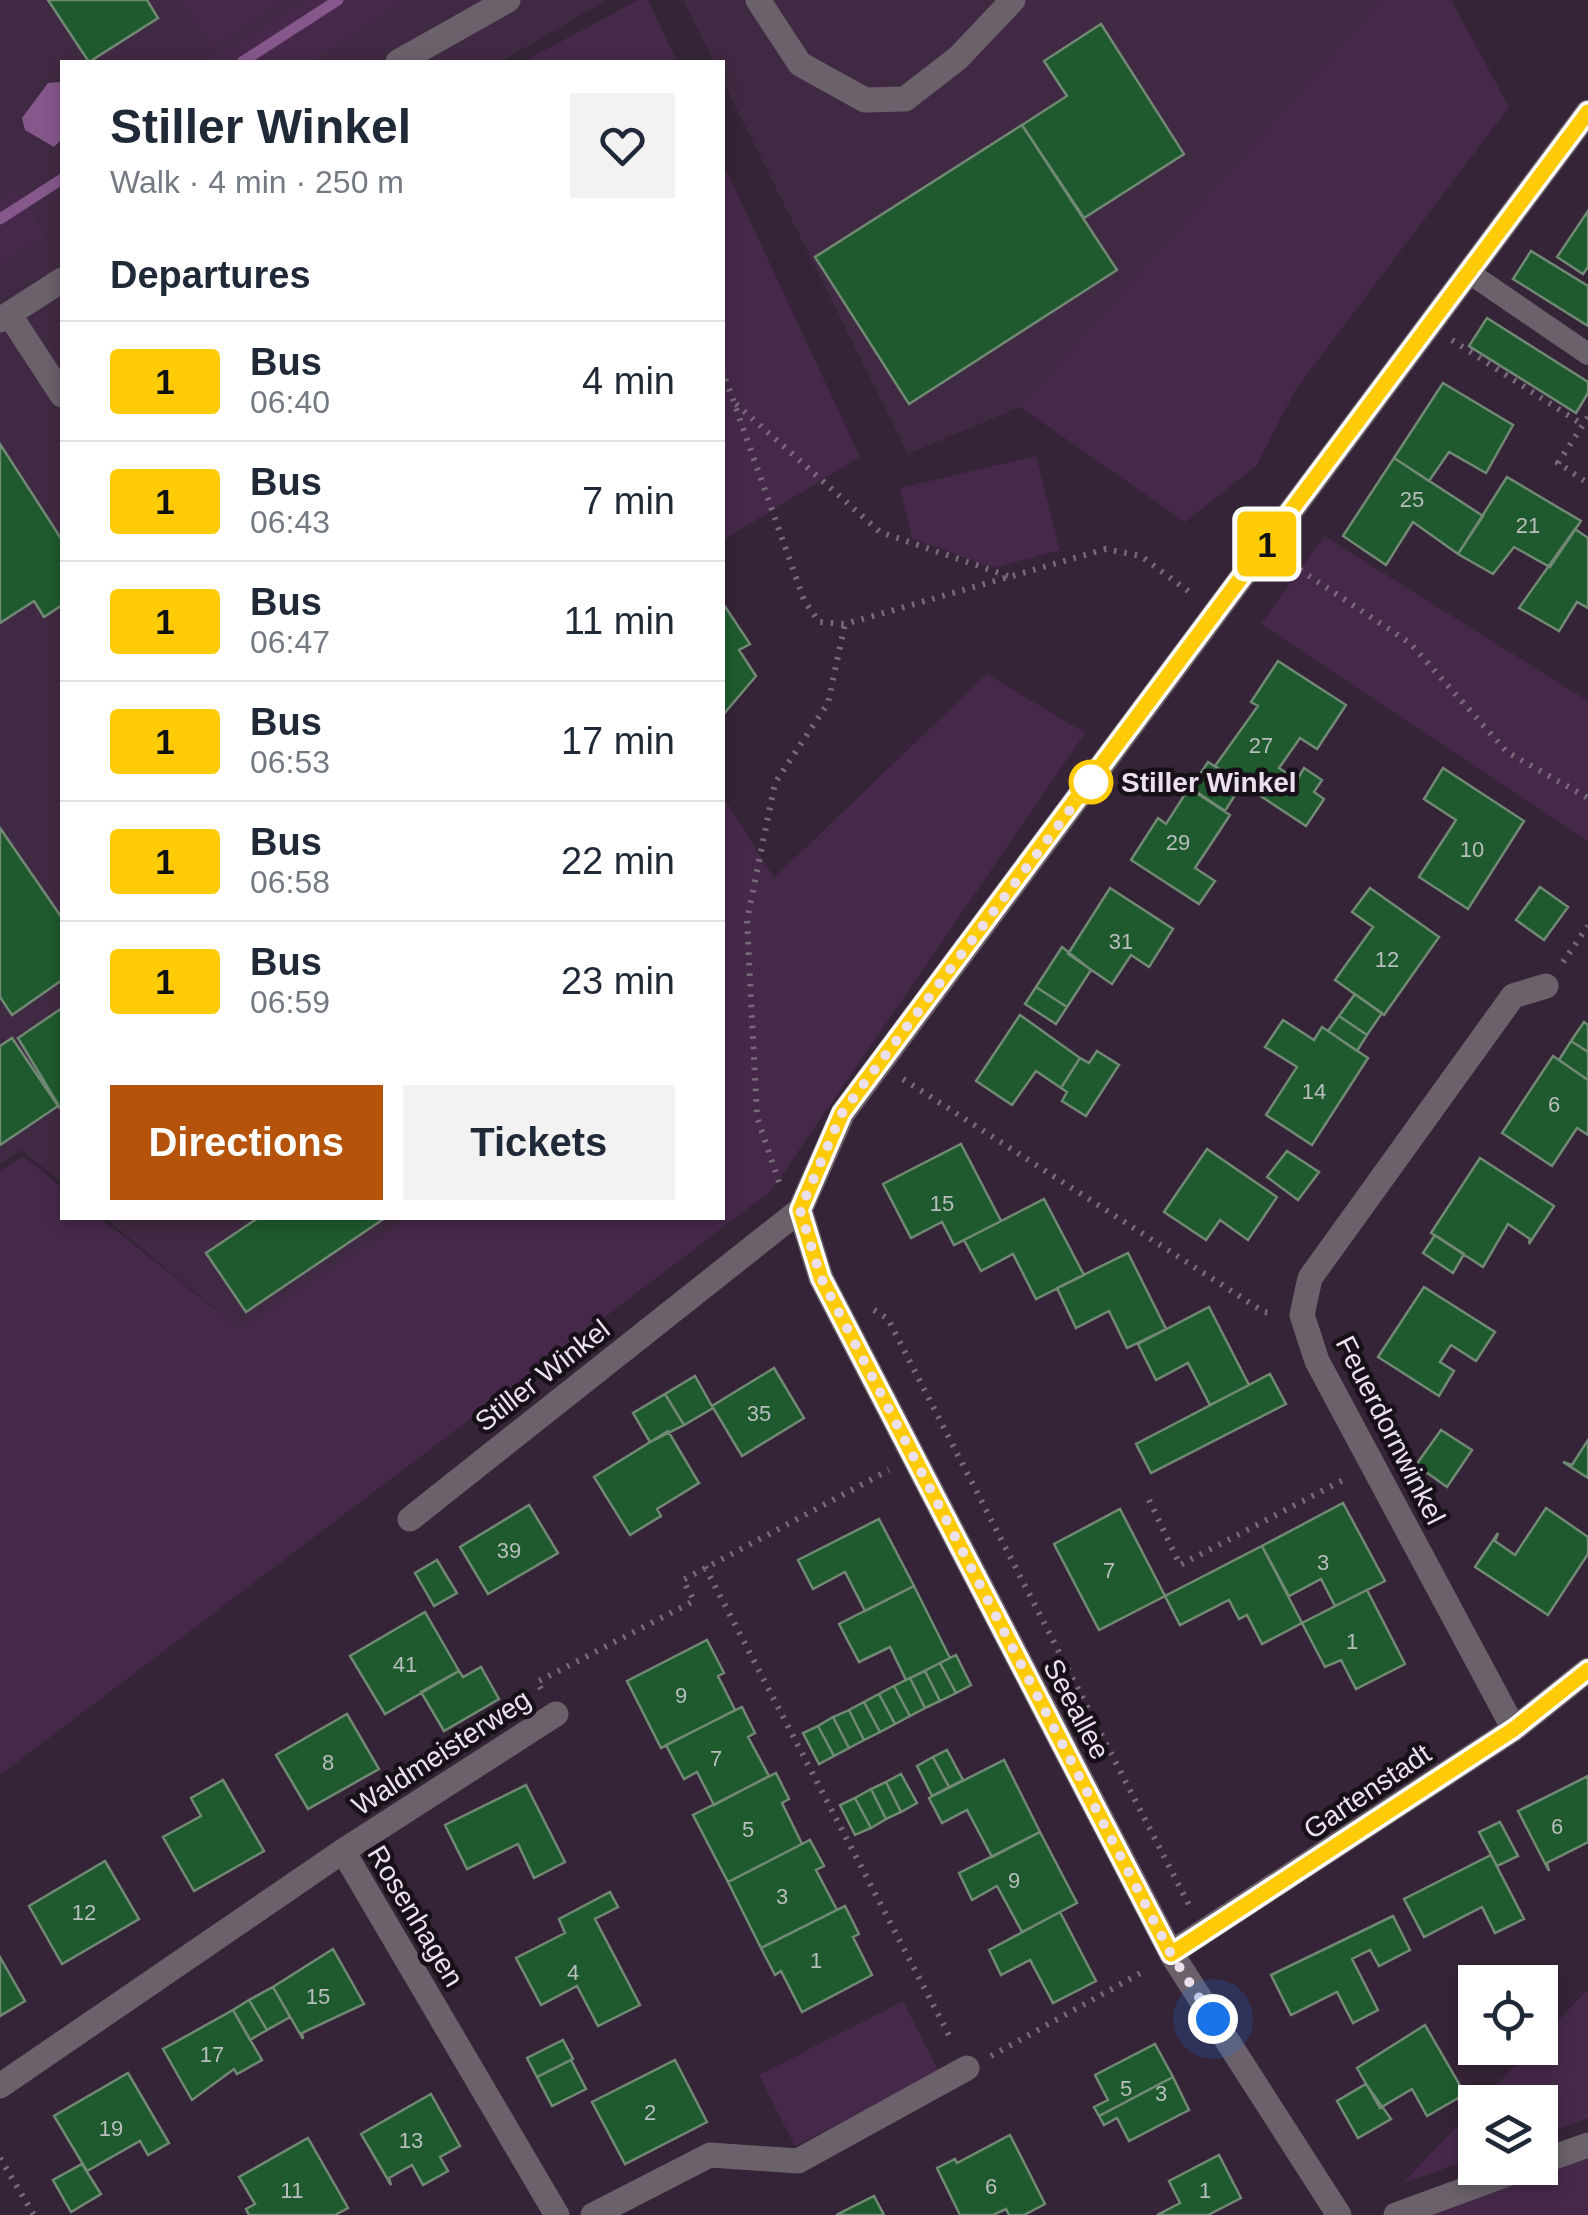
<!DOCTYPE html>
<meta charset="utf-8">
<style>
body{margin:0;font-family:Helvetica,sans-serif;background:#f2f2f3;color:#1f2937;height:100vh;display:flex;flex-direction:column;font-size:38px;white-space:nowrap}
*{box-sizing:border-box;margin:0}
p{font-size:32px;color:#747a83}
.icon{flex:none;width:55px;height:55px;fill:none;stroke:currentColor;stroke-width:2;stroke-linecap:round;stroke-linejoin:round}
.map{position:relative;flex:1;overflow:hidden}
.side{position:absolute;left:60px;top:60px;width:665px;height:1160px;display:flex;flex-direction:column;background:#fff;border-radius:0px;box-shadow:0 5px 15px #0003}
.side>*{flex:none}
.badge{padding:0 20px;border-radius:8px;font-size:35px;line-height:65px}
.buttons{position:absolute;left:1458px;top:1965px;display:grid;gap:20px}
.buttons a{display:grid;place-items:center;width:100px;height:100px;border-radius:0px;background:#fff;box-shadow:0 5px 15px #0003;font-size:50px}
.you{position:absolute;width:50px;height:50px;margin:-25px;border:8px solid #fff;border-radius:50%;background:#1a73e8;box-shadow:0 0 0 15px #1a73e833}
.map>.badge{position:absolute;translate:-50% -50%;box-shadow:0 0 0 5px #fff}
h2{padding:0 50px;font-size:38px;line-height:90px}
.round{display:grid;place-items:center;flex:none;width:105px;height:105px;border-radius:0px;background:#f2f2f3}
.headline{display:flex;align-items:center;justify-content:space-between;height:170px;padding:0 50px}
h1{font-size:48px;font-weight:800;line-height:75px}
.primary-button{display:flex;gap:20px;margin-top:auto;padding:20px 50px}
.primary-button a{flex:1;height:115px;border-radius:0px;background:#b45309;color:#fff;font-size:40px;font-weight:800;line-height:115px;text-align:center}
.primary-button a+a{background:#f2f2f3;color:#1f2937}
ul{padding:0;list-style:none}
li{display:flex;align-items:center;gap:30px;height:120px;padding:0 50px;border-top:2px solid #e0e1e3}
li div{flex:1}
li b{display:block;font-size:38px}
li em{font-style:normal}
li .badge{min-width:110px;font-weight:700;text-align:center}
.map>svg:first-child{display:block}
.built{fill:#402a43}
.green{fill:#46294a}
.water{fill:#85578b}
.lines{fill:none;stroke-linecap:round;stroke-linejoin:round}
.stream{stroke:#85578b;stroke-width:11}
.building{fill:#1e5a2d;stroke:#718974;stroke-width:2.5}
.path{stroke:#78697a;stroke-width:6;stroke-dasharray:2.5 8;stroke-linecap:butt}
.service{stroke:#6a616b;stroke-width:22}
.minor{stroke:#6a616b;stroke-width:25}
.line-casing{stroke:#fff;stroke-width:22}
.line{stroke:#ffcb06;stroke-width:15}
.walk{stroke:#ece0ed;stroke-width:10;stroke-dasharray:0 18}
.stop-dot{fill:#fff;stroke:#ffcb06;stroke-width:5}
.labels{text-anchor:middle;stroke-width:9;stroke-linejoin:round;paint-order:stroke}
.number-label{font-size:22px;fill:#b8bebd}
.stop-label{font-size:28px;font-weight:bold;fill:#ece0ed;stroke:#181019;text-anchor:start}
.street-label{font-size:28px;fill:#ece0ed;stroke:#181019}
</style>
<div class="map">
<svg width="1588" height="2215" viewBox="0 0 1588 2215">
<rect width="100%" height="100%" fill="#352437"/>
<path class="built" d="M0 0H607L500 62H62V1183L22 1150 0 1164Z
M683 0H1381L1020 407 908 454 723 81 722 62H714Z
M105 1218H415L240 1329Z"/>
<path class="green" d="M181 0H286L213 48Z
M305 0H406L310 62H208Z
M638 0H648L677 62H523Z
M1381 0H1451L1509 107 1296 389 1256 466 1185 522 1020 407Z
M722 161 860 457 723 540H722Z
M16 188 45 235 0 264V198Z
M1036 456 1060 550 993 568 912 538 900 488Z
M1324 536 1588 701V841L1261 624Z
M987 674 1085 733 771 1191 0 1775V1172L23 1156 62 1188V1218H100L240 1329 410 1218H722L723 796 774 878Z
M1588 1989V2118L1540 2135V2102H1480L1532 2048H1540V2040Z
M903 2001 939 2072 795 2146 759 2075Z
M1475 2107V2158L1403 2183Z
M1588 2151V2215H1401Z"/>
<path class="water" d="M62 82V139L54 147 25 130 22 118 48 83Z"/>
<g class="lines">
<path class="stream" d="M242 62 338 0
M0 219 62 179"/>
</g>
<path class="building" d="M48 0H147L158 18 89 62Z
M1101 24 1184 154 1084 218 1022 125 1067 96 1044 61Z
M1022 125 1117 270 909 404 815 257Z
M1588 211V267L1583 274 1557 257Z
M1531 251 1588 286V326L1513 279Z
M1487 318 1588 382V393L1576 413 1469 346Z
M1443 383 1513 425 1486 473 1449 452 1429 481 1394 458Z
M0 444 62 540V605L44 617 34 601 0 623Z
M1394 458 1483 516 1458 554 1413 522 1386 565 1343 536Z
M1507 477 1581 521 1550 567 1514 547 1493 574 1458 554Z
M1575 529 1588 538V608L1577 602 1559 631 1519 608Z
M722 602 750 644 739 650 756 676 722 716Z
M1278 661 1346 705 1317 749 1300 738 1279 768 1297 780 1304 768 1322 780 1314 792 1324 799 1306 826 1215 766 1258 706 1251 702Z
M1208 762 1242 784 1225 811 1191 788Z
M1443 768 1524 821 1468 909 1419 877 1456 820 1424 799Z
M1189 788 1230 815 1195 868 1215 881 1199 904 1131 860 1158 818 1166 824Z
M0 828 62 918V980L12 1015 0 997Z
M1540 887 1568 907 1544 940 1516 920Z
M1110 888 1173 929 1149 967 1131 955 1112 984 1068 954Z
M1370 888 1439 937 1384 1015 1335 980 1373 927 1352 912Z
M1062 947 1091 970 1067 1007 1036 987Z
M1036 987 1067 1007 1056 1024 1025 1004Z
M1355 994 1382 1013 1367 1035 1339 1016Z
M62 1008V1111L18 1038Z
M1020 1015 1080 1058 1061 1088 1036 1071 1012 1105 976 1081Z
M1339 1016 1367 1035 1357 1051 1328 1031Z
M1283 1020 1314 1040 1322 1027 1368 1058 1312 1145 1266 1115 1297 1067 1265 1047Z
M1584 1022 1588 1025V1052L1571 1041Z
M12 1038 58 1106 0 1145V1046Z
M1571 1041 1588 1052V1080L1559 1060Z
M1097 1051 1119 1065 1086 1116 1062 1101 1067 1092 1061 1088 1080 1058 1089 1063Z
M1553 1056 1588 1080V1135L1577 1128 1552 1166 1502 1133Z
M961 1144 1001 1221 954 1245 942 1222 911 1238 883 1184Z
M1207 1149 1277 1197 1248 1240 1220 1220 1206 1240 1164 1212Z
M1287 1151 1319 1172 1298 1200 1267 1177Z
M1480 1158 1554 1206 1529 1244 1530 1239 1508 1224 1483 1267 1431 1233Z
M1044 1199 1084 1275 1036 1299 1013 1254 981 1271 964 1240Z
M258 1218H385L246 1312 206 1253Z
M1435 1235 1464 1254 1453 1273 1423 1253Z
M1128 1253 1166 1329 1127 1348 1109 1311 1076 1328 1057 1288Z
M1424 1287 1495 1332 1476 1361 1451 1345 1440 1362 1454 1371 1439 1396 1378 1357Z
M1209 1307 1249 1385 1210 1405 1188 1363 1156 1380 1138 1344Z
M774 1368 804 1418 742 1456 712 1406Z
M1270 1374 1286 1404 1151 1473 1136 1444Z
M695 1376 713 1408 684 1425 665 1394Z
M665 1394 684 1425 650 1442 633 1413Z
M1441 1430 1472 1450 1447 1487 1416 1465Z
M668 1431 699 1483 657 1509 661 1516 630 1535 594 1477Z
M1588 1440V1478L1563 1462 1572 1465Z
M1343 1503 1385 1581 1335 1606 1321 1579 1289 1596 1262 1546Z
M529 1505 558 1553 488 1594 460 1547Z
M1546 1508 1588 1537V1554L1548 1615 1475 1567 1498 1533 1495 1541 1515 1555Z
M1120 1509 1165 1596 1099 1630 1054 1544Z
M879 1519 914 1586 865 1611 845 1572 813 1589 798 1560Z
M1262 1546 1302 1623 1262 1644 1247 1615 1239 1619 1229 1600 1180 1625 1165 1596Z
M437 1560 457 1593 434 1606 415 1573Z
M914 1586 950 1658 906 1680 890 1647 859 1662 839 1624Z
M1367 1590 1405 1664 1356 1689 1341 1660 1325 1667 1302 1623Z
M425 1612 459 1671 385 1714 350 1656Z
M707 1640 724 1673 718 1676 735 1710 661 1748 627 1681Z
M956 1655 971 1685 956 1693 940 1663Z
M940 1663 956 1693 940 1701 925 1671Z
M481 1667 499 1699 444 1731 421 1692 459 1671 463 1677Z
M925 1671 940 1701 925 1708 910 1678Z
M910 1678 925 1708 910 1716 894 1686Z
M894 1686 910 1716 895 1724 879 1694Z
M879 1694 895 1724 880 1732 864 1702Z
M864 1702 880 1732 864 1740 849 1710Z
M742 1707 755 1733 748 1737 769 1776 714 1805 697 1772 684 1779 666 1745Z
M849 1710 864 1740 849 1748 833 1717Z
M347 1714 379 1769 308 1809 276 1755Z
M833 1717 849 1748 834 1756 818 1726Z
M818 1726 834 1756 819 1764 803 1733Z
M947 1750 963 1780 949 1787 933 1757Z
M933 1757 949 1787 932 1796 917 1766Z
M1004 1760 1040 1832 992 1857 967 1810 942 1823 929 1798Z
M776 1773 789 1799 782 1803 802 1844 728 1882 693 1815Z
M901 1774 917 1803 901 1812 886 1782Z
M1588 1776V1842L1547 1863 1549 1871 1518 1811Z
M223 1780 264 1851 194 1891 163 1837 201 1816 191 1798Z
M886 1782 901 1812 886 1819 871 1789Z
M526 1785 565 1862 534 1878 518 1844 467 1869 445 1825Z
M871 1789 886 1819 871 1828 855 1798Z
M855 1798 871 1828 855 1835 840 1805Z
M1500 1822 1518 1856 1497 1866 1479 1832Z
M1040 1832 1077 1903 1022 1932 997 1886 972 1900 959 1873Z
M810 1840 824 1866 816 1870 837 1910 761 1948 728 1882Z
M1491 1855 1524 1919 1495 1933 1482 1907 1424 1937 1404 1899Z
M105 1861 139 1919 62 1964 29 1906Z
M610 1892 618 1907 595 1919 640 2005 598 2026 577 1986 541 2005 516 1958 565 1933 559 1919Z
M845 1906 859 1934 853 1937 872 1975 802 2012 781 1971 775 1975 761 1948Z
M1060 1912 1096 1981 1053 2003 1030 1960 1001 1975 989 1950Z
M1393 1916 1410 1950 1379 1966 1370 1950 1352 1959 1378 2010 1353 2023 1337 1992 1291 2015 1271 1975Z
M333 1949 364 2004 302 2033 303 2039 273 1987Z
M0 1957 25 2001 0 2016Z
M273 1987 290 2017 267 2030 249 2000Z
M249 2000 267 2030 250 2040 233 2010Z
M233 2010 262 2060 237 2074 234 2069 192 2100 163 2049Z
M1425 2025 1465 2094 1427 2116 1412 2089 1380 2108 1357 2068Z
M563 2040 573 2059 537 2077 527 2058Z
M1155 2044 1173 2077 1099 2116 1094 2107 1108 2100 1095 2075Z
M571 2060 586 2089 552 2106 537 2077Z
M675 2060 707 2122 625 2164 592 2102Z
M128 2073 169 2143 148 2155 140 2141 87 2171 54 2116Z
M1173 2077 1189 2110 1129 2141 1117 2118 1104 2125 1099 2116Z
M1366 2084 1391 2119 1358 2138 1337 2101Z
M431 2094 460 2146 440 2157 448 2171 423 2185 412 2165 389 2178 391 2185 361 2134Z
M1010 2135 1045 2204 1024 2215H1009L1006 2209 993 2215H960L937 2168 955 2159 957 2163Z
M308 2138 348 2208 335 2215H249L246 2209 255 2204 239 2177Z
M1219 2155 1241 2198 1208 2215H1157L1180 2203 1169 2181Z
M82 2164 101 2194 71 2212 53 2180Z
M874 2196 884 2215H836Z"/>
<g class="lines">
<path class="path" d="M1452 340 1583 425
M722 369 804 600 819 622 845 624 1106 549 1141 556 1192 594
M736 404 880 532 1008 576
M1588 417 1558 463 1588 483
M1291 564 1410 643 1507 752 1588 798
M1563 962 1588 926
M903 1079 1264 1312 1271 1313
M779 1182 757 1117 747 920 775 783 828 703 845 624
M874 1310 888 1319 1190 1907
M1149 1500 1180 1565 1345 1479
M705 1567 952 2041
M541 1689 537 1682 694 1601 683 1580 889 1470
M991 2056 1146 1970
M0 2158 34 2215"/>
<path class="service" d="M1468 272 1588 354"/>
<path class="minor" d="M758 0 800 64 865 100 905 99 958 58 1013 0
M398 62 508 0
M9 314 62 395
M0 320 62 280
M800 1210 821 1278 1171 1953 1339 2215
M410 1519 800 1210 843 1113 1588 112
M1514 1729 1317 1361 1302 1315 1310 1278 1513 996 1546 986
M343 1851 557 2215
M1171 1953 1514 1729 1588 1670
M0 2086 343 1851 556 1714
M1540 2162 1588 2145
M593 2215 710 2155 798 2161 967 2068
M1396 2215 1524 2168"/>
</g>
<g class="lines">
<defs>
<path id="line" d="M1588 112 842 1113 800 1210 821 1278 1171 1954 1514 1729 1588 1670"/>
</defs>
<use href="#line" class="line-casing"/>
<use href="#line" class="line"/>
<path class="walk" d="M1091 782 842 1113 800 1210 821 1278 1171 1954 1213 2019"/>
</g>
<circle class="stop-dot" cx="1091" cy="782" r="20"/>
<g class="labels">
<g class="number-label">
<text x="1412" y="507">25</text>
<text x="1528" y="533">21</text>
<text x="1261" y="753">27</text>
<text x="1178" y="850">29</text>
<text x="1472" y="857">10</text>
<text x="1121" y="949">31</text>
<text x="1387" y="967">12</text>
<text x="1314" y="1099">14</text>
<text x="1554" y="1112">6</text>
<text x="942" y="1211">15</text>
<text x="759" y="1421">35</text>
<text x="509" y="1558">39</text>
<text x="1323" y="1570">3</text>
<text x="1109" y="1578">7</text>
<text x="1352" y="1649">1</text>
<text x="405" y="1672">41</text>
<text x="681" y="1703">9</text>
<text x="716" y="1766">7</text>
<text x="328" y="1770">8</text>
<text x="1557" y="1834">6</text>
<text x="748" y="1837">5</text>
<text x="1014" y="1888">9</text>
<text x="782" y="1904">3</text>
<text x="84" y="1920">12</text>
<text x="816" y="1968">1</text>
<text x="573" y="1980">4</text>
<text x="318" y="2004">15</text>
<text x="212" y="2062">17</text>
<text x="1126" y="2096">5</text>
<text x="1161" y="2101">3</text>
<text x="650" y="2120">2</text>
<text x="111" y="2136">19</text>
<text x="411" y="2148">13</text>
<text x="991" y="2194">6</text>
<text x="292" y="2198">11</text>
<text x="1205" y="2198">1</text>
</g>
<g class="stop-label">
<text x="1121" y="792">Stiller Winkel</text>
</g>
<g class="street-label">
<text transform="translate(542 1375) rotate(-38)" y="10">Stiller Winkel</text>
<text transform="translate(1391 1430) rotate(63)" y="10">Feuerdornwinkel</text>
<text transform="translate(1077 1709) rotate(62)" y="10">Seeallee</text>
<text transform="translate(441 1752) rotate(-33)" y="10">Waldmeisterweg</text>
<text transform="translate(1367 1791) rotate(-34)" y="10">Gartenstadt</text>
<text transform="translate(416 1916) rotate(59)" y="10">Rosenhagen</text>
</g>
</g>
</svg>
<div class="buttons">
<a><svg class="icon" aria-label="locate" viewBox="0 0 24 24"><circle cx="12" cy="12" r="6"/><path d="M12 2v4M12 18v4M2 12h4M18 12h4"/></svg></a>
<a><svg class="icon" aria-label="layers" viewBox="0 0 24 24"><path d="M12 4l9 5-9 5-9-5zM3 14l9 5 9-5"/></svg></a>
</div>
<div class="you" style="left:1213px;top:2019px"></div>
<b class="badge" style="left:1267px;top:544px;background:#ffcb06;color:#111">1</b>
<section class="side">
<div class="headline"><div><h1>Stiller Winkel</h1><p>Walk · 4 min · 250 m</p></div><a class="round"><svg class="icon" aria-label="heart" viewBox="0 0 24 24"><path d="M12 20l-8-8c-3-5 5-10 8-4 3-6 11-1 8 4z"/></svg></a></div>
<h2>Departures</h2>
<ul>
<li><span class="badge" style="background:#ffcb06;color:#111">1</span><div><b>Bus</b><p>06:40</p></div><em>4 min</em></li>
<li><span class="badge" style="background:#ffcb06;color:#111">1</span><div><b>Bus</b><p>06:43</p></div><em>7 min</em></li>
<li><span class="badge" style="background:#ffcb06;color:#111">1</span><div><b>Bus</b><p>06:47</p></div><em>11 min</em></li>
<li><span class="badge" style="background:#ffcb06;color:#111">1</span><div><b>Bus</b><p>06:53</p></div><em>17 min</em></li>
<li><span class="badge" style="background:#ffcb06;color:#111">1</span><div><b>Bus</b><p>06:58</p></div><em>22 min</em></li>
<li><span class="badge" style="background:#ffcb06;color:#111">1</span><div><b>Bus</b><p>06:59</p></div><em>23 min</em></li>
</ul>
<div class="primary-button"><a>Directions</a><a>Tickets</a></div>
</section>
</div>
